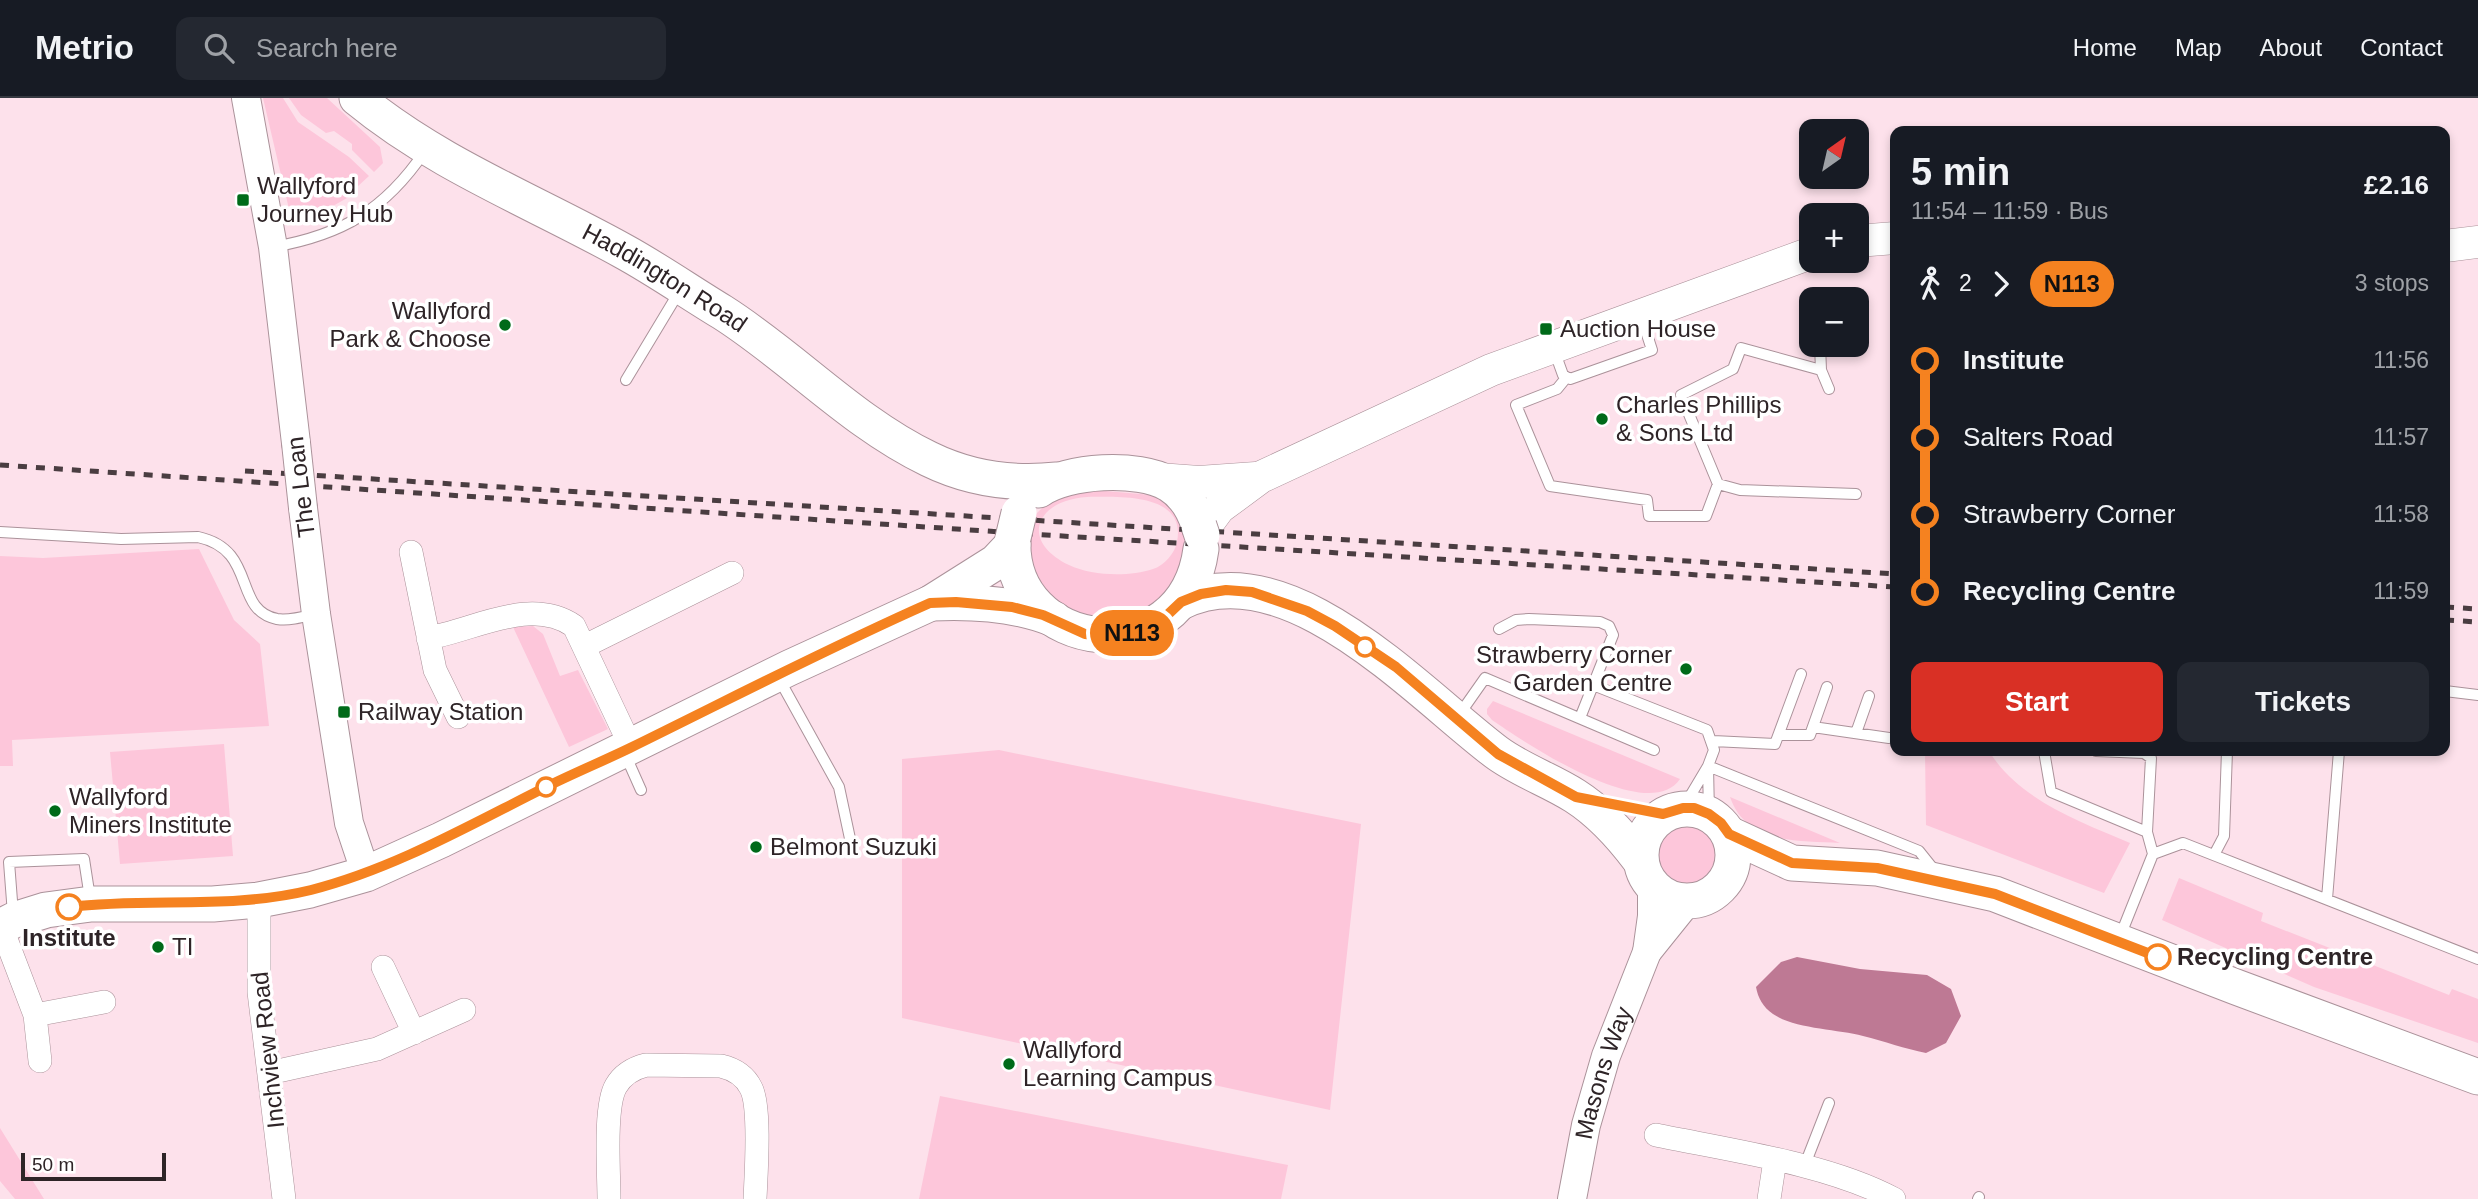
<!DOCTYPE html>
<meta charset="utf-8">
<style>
body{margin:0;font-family:Helvetica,sans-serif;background:#242831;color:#f1f3f6;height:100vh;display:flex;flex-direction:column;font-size:26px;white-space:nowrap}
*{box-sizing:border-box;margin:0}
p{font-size:23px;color:#9ea1a6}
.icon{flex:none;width:38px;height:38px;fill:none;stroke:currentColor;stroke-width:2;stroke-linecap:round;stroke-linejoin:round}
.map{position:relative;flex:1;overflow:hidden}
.details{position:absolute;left:1890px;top:28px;width:560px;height:630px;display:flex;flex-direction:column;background:#171b24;border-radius:14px;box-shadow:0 4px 10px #0003}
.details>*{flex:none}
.badge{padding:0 14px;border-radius:23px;font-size:24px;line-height:46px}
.needle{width:46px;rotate:34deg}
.buttons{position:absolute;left:1799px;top:21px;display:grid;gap:14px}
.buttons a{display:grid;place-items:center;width:70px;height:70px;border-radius:14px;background:#171b24;box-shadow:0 4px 10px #0003;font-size:35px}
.scale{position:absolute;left:21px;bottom:18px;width:145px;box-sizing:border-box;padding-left:7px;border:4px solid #2e2427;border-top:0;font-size:19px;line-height:24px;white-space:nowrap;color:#2e2427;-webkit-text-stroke:5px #fff;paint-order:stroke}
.map>.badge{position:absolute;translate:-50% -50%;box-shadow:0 0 0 4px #fff}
.legs{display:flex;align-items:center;gap:10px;height:77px;padding:0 21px;font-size:23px}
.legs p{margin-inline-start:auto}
.headline{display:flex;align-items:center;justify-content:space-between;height:119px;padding:0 21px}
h1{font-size:38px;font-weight:600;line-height:52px}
.button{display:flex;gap:14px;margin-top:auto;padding:14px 21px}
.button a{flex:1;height:80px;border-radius:14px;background:#d93025;color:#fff;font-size:28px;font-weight:600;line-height:80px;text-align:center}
.button a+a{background:#242831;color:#f1f3f6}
ul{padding:0 21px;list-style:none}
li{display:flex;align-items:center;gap:24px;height:77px;font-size:26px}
li i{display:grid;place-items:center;width:10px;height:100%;margin:0 9px;background:currentColor}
li i::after{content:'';width:18px;height:18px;margin:-9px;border:5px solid;border-radius:50%;background:#171b24}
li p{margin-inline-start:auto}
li:first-child i{background:linear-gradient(#0000 50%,currentColor 0)}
li:last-child i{background:linear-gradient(currentColor 50%,#0000 0)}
header{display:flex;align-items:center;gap:42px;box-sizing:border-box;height:98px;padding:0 35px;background:#171b24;border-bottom:2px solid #363941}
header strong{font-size:33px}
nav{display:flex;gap:38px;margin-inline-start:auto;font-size:24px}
.search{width:490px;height:63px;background:#242831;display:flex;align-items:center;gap:18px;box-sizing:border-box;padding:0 24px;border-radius:14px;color:#9ea1a6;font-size:26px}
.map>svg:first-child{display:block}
.green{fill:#fdc6da;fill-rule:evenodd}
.water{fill:#be7994}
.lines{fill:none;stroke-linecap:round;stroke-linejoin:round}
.service-casing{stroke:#ab929a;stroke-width:12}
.minor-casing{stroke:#ab929a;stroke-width:24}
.tertiary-casing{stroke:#ab929a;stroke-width:30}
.secondary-casing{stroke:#ab929a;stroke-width:33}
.primary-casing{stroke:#ab929a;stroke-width:37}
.service{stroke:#fff;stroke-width:10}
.minor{stroke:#fff;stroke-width:23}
.tertiary{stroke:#fff;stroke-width:28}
.secondary{stroke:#fff;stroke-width:32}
.primary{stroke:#fff;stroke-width:35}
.rail{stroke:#4a3d41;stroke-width:5;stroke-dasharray:9 9;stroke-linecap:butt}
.tertiary-bridge-casing{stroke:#ab929a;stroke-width:30;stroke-linecap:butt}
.primary-bridge-casing{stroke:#ab929a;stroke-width:37;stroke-linecap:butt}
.tertiary-bridge{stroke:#fff;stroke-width:28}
.primary-bridge{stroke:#fff;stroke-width:35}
.line-1-casing{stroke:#fff;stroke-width:16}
.line-1{stroke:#f58220;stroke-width:10}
.poi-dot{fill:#006a19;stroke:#fff;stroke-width:2.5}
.stop-1-dot{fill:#fff;stroke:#f58220;stroke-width:3.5}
.labels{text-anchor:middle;stroke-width:7;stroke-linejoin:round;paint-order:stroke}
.poi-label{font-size:24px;fill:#2e2427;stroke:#fff;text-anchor:start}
.street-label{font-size:24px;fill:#2e2427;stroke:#fff}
.stop-label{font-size:24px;font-weight:bold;fill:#2e2427;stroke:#fff}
</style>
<header>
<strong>Metrio</strong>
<div class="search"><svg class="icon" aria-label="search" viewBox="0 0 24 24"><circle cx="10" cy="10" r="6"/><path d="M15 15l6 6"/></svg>Search here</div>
<nav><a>Home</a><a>Map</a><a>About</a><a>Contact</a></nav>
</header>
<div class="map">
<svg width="2478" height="1101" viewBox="0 0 2478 1101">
<rect width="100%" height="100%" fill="#fde1eb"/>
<path class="green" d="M263 0H283L298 24 349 59 369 78 357 89 356 95 324 113 303 118 289 111Z
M289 0H327L380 49 383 65 374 74 352 52V46L334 33 326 35 301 17Z
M1094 392 1152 397 1169 407 1180 421 1186 437 1187 454 1180 479 1143 516 1092 523 1050 499 1039 485 1028 449 1036 416 1050 402 1068 395ZM1087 399C1117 399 1187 394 1177 444 1175 455 1164 468 1153 471 1129 479 1092 478 1069 467 1018 442 1037 402 1087 399Z
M199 451 234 522 260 546 269 628 12 642 13 668H0V458L43 460Z
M533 528 543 536 560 578 578 572 608 631 569 649 513 529Z
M1493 603 1680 681C1648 728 1524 644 1492 622L1487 616V611Z
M224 646 233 758 120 766 110 654Z
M999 652 1361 726 1330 1012 902 920V661Z
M1925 653H1989C2019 702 2079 723 2130 745L2104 795 1926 727Z
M1730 699 1840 745C1798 743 1746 746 1730 699Z
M1657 756a30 30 0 1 1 60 0a30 30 0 1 1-60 0Z
M2179 780 2263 815 2261 823 2449 897 2452 891 2478 901V945L2314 889 2162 822Z
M940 998 1288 1067 1281 1101H919Z
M0 1030 44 1101H15L0 1083Z"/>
<path class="water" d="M1797 859 1860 871 1927 877 1951 891 1961 918 1946 945 1926 955C1905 951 1884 943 1863 938 1837 931 1795 931 1773 916 1763 909 1758 900 1756 889L1781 864Z"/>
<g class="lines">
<defs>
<path id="service" d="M273 149C342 137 385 112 425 53
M1554 252 1563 277 1570 281 1652 252 1642 221
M1821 272 1829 291
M1566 280 1557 291 1516 307 1550 388 1647 402 1649 418H1706L1718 386 1740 392 1856 396
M626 282 679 194
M1718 386 1681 297 1733 271 1741 250 1821 272 1820 247
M0 434 121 441 198 439C258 452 232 512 277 521 289 523 303 519 315 516
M1499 531 1516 522 1529 521 1600 524 1609 528 1613 537 1580 620
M778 579 839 689 852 750
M1593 587 1707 632 1714 652 1708 668 1683 710
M2445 593 2478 597
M1459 617 1485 580 1654 652
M1813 629 1889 640
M1856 635 1869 598
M1779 637H1810L1827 589
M1713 643 1775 646 1801 576
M2044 653 2051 694 2147 734 2153 756 2119 841
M2096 653 2144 655 2151 660 2147 734
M625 656 641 692
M1708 668 1919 753 1935 773
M1708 668 1709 716
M2153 756 2183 745 2478 861
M2214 757 2224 738 2227 653
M2327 801 2339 653
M13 816 9 764 84 761 90 800
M1804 1069 1829 1005
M1978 1101 1979 1099"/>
<path id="minor" d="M411 454 435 572 458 619
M428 540C475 532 530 498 574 528L631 649
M585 548 732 475
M259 802V894L284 1101
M1 828 35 917 40 963
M383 869 414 935
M35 917 104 904
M269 975 377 951 464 912
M1656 1037C1729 1052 1829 1066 1894 1101
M609 1101C609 1075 604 1008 616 988 623 976 634 970 646 967L721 968C734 971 745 978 751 990 761 1009 756 1077 755 1101
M1769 1101 1775 1062"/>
<g id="tertiary">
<path d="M246 0 273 149 296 345"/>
<path d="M303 410 316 516 349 725 366 776"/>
<path d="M1647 854 1688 803"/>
<path id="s1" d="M1572 1101 1586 1027 1606 958 1647 854 1652 818V787"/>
</g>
<path id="secondary" d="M1857 143 1895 140
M2445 148 2478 144
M1158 381 1199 384 1256 380
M1205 429 1219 410 1261 379 1491 272 1811 155"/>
<g id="primary">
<path id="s2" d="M357 0C437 66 533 103 623 153 656 171 689 194 722 214 793 259 852 324 929 361 970 381 1011 387 1057 382"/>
<path d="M1039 392C1067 372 1138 368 1169 386 1185 396 1194 411 1199 428"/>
<path d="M1013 440C1007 555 1184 579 1201 451"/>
<path d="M1181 504C1288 451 1419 596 1496 654 1520 672 1550 682 1575 698 1600 714 1621 737 1639 761"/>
<path d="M931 505C972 503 1015 505 1054 521"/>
<circle cx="1687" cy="757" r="46"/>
<path d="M1729 736 1792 765 1877 770 1995 796 2236 889 2478 979"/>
<path d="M0 829 14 822 46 812 91 806H213L259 802 310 792 366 776 441 742 789 570 931 505 996 464 1013 446"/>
</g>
</defs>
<use href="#service" class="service-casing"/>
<use href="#minor" class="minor-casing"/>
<use href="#tertiary" class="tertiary-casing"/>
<use href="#secondary" class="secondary-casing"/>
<use href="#primary" class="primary-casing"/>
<use href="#service" class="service"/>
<use href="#minor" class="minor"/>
<use href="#tertiary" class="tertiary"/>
<use href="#secondary" class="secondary"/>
<use href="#primary" class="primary"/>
<path class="rail" d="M0 367 1046 437 1895 489
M245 373 1895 476
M2445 509 2478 511
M2445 522 2478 524"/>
<defs>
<path id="tertiary-bridge" d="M296 345 303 410"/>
<path id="primary-bridge" d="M1199 428 1202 437
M1013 440 1019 415"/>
</defs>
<use href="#tertiary-bridge" class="tertiary-bridge-casing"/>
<use href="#primary-bridge" class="primary-bridge-casing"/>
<use href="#tertiary-bridge" class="tertiary-bridge"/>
<use href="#primary-bridge" class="primary-bridge"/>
</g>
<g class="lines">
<defs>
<path id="line-1" d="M69 809C151 799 229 812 311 792 393 771 468 728 544 690 572 676 601 664 630 650 730 601 828 550 930 505L956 504 1012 509 1043 517 1085 536 1104 538 1125 537 1144 531 1162 522 1181 504 1201 496 1226 492 1252 494 1307 513 1335 528 1396 569 1498 656 1576 699 1663 716 1683 710H1694L1709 716 1721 725 1729 736 1792 765 1877 770 1995 796 2158 859"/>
</defs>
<use href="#line-1" class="line-1-casing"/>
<use href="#line-1" class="line-1"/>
</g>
<g class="poi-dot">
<rect x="236" y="95" width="14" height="14" rx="3.5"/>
<circle cx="505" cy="227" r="7"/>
<rect x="1539" y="224" width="14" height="14" rx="3.5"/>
<circle cx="1602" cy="321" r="7"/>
<circle cx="1686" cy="571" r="7"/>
<rect x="337" y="607" width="14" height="14" rx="3.5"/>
<circle cx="55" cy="713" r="7"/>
<circle cx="756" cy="749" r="7"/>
<circle cx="158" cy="849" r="7"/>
<circle cx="1009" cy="966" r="7"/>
</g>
<g class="stop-1-dot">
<circle cx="1365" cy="549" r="9"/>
<circle cx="546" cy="689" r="9"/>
<circle cx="69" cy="809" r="12"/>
<circle cx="2158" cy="859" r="12"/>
</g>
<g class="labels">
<g class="poi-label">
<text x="257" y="96">Wallyford<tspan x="257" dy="28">Journey Hub</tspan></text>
<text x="491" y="221" text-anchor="end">Wallyford<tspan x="491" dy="28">Park &amp; Choose</tspan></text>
<text x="1560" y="239">Auction House</text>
<text x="1616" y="315">Charles Phillips<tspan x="1616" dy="28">&amp; Sons Ltd</tspan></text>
<text x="1672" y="565" text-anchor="end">Strawberry Corner<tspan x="1672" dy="28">Garden Centre</tspan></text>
<text x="358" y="622">Railway Station</text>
<text x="69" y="707">Wallyford<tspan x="69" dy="28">Miners Institute</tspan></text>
<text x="770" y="757">Belmont Suzuki</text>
<text x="172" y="857">TI</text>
<text x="1023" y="960">Wallyford<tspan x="1023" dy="28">Learning Campus</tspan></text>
</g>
<g class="street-label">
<text dy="8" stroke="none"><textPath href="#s2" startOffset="357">Haddington Road</textPath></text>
<text transform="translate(301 389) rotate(-97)" y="8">The Loan</text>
<text transform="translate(268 952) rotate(-96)" y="8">Inchview Road</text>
<text dy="8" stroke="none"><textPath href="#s1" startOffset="130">Masons Way</textPath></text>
</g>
<g class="stop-label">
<text x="69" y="848">Institute</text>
<text x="2177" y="867" text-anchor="start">Recycling Centre</text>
</g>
</g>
</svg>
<div class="buttons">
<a><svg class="needle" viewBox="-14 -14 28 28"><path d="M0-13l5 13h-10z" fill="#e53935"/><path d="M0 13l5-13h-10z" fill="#9ea1a6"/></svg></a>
<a>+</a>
<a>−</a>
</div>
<div class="scale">50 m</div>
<b class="badge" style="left:1132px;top:535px;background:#f58220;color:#111">N113</b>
<section class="details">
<div class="headline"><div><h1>5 min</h1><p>11:54 – 11:59 · Bus</p></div><b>£2.16</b></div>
<div class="legs"><svg class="icon" aria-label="walk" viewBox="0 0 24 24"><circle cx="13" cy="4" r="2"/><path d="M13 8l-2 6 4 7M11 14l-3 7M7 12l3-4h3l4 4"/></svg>2<svg class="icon" aria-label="forward" viewBox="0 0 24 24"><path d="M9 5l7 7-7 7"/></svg><b class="badge" style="background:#f58220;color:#111">N113</b><p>3 stops</p></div>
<ul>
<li><i style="color:#f58220"></i><b>Institute</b><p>11:56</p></li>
<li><i style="color:#f58220"></i><span>Salters Road</span><p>11:57</p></li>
<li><i style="color:#f58220"></i><span>Strawberry Corner</span><p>11:58</p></li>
<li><i style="color:#f58220"></i><b>Recycling Centre</b><p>11:59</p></li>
</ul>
<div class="button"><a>Start</a><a>Tickets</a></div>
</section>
</div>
